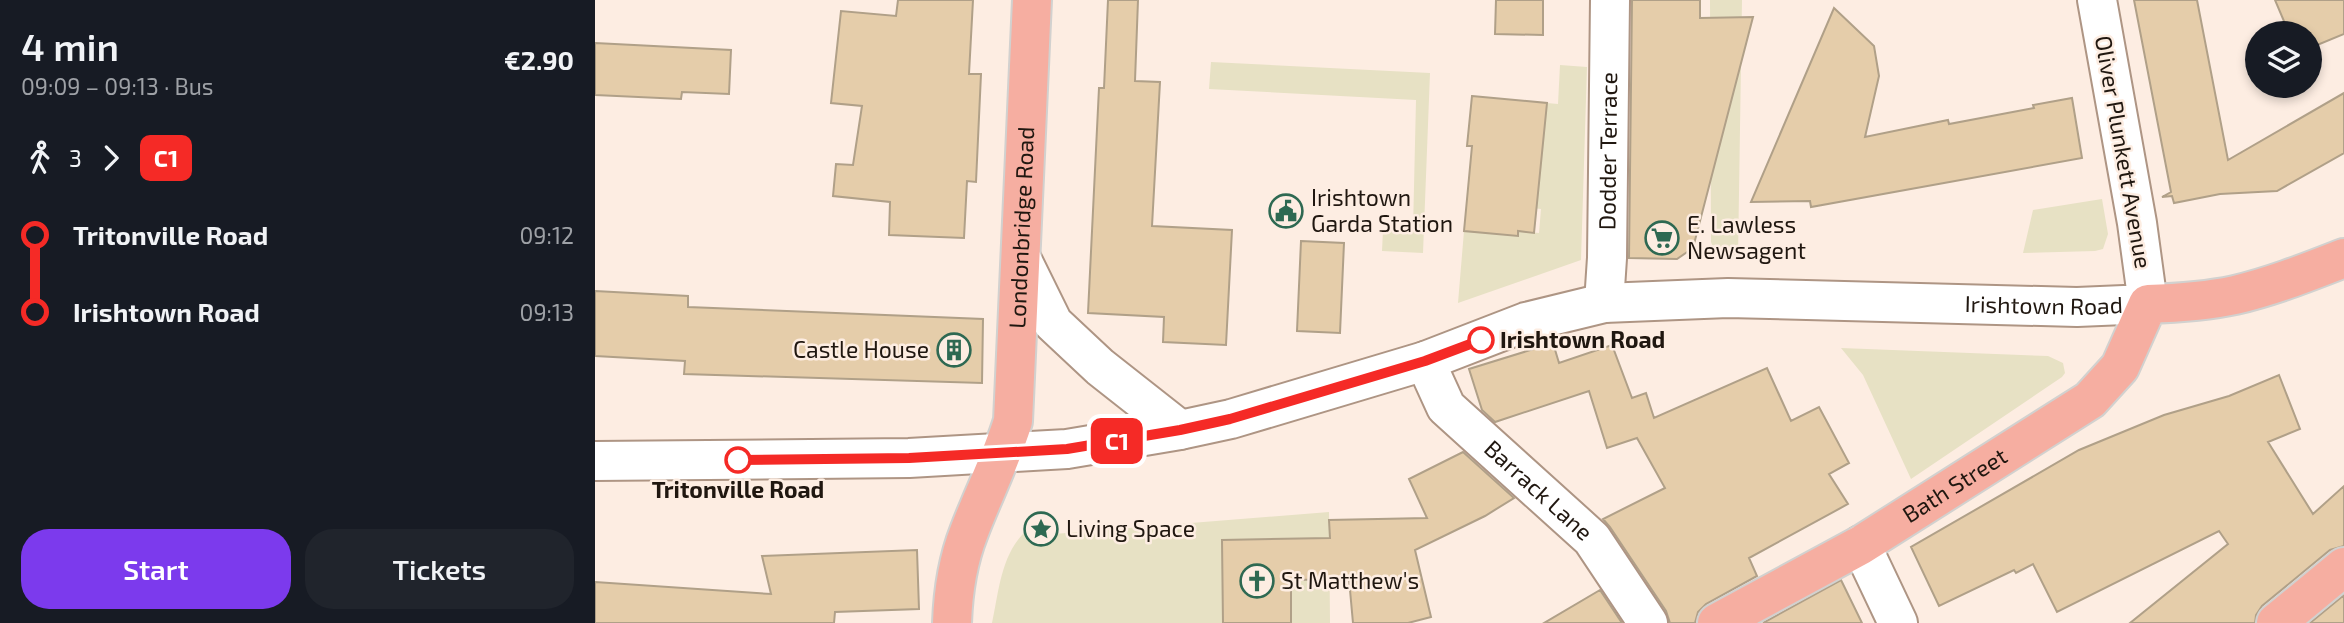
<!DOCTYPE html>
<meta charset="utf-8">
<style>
body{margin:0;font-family:"Exo 2",sans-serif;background:#20242c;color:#f1f3f6;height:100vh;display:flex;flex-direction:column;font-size:26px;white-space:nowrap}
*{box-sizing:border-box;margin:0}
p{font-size:23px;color:#9ea1a6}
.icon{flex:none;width:38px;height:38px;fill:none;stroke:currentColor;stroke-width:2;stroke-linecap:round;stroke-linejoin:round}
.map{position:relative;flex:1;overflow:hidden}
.details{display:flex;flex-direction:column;background:#171b24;width:595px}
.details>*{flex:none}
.badge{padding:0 14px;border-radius:10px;font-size:24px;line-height:46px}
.fabs{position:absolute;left:1650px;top:21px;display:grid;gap:14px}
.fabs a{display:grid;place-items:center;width:77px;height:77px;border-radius:50%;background:#171b24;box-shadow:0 4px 10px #0003;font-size:35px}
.map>.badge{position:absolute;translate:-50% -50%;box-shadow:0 0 0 4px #fff}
.legs{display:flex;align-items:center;gap:10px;height:77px;padding:0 21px;font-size:23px}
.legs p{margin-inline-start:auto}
.headline{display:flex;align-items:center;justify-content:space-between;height:119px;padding:0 21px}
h1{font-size:38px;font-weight:600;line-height:52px}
.primary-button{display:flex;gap:14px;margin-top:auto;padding:14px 21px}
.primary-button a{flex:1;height:80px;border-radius:28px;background:#7c3aed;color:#fff;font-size:28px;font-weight:600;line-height:80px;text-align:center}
.primary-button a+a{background:#20242c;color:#f1f3f6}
ul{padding:0 21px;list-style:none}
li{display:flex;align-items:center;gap:24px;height:77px;font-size:26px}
li i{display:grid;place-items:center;width:10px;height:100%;margin:0 9px;background:currentColor}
li i::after{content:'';width:18px;height:18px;margin:-9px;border:5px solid;border-radius:50%;background:#171b24}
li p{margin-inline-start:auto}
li:first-child i{background:linear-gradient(#0000 50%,currentColor 0)}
li:last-child i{background:linear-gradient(currentColor 50%,#0000 0)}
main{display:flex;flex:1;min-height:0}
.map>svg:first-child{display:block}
.green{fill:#e7e1c4}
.building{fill:#e5cdaa;stroke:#b0a088;stroke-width:2}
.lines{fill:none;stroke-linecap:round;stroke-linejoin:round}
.minor-casing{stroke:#ae9584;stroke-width:42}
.major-casing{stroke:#d2d1cf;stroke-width:42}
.minor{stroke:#fff;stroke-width:38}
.major{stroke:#f6aea1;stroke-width:38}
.line-1-casing{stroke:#fff;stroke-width:16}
.line-1{stroke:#f52a26;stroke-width:10}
.stop-1-dot{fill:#fff;stroke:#f52a26;stroke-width:3.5}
.labels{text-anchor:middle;stroke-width:5;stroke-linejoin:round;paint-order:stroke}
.street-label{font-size:23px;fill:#201710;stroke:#fdede2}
.poi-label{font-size:23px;fill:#201710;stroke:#fdede2;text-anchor:start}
.stop-label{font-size:23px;font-weight:bold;fill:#201710;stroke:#fdede2;text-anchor:start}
</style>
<main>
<section class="details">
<div class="headline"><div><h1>4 min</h1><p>09:09 – 09:13 · Bus</p></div><b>€2.90</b></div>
<div class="legs"><svg class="icon" aria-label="walk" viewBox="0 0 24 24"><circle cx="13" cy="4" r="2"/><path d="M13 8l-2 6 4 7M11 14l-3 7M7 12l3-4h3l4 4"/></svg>3<svg class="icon" aria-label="forward" viewBox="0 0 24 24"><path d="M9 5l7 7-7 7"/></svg><b class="badge" style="background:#f52a26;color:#fff">C1</b></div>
<ul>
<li><i style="color:#f52a26"></i><b>Tritonville Road</b><p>09:12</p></li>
<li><i style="color:#f52a26"></i><b>Irishtown Road</b><p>09:13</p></li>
</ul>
<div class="primary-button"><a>Start</a><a>Tickets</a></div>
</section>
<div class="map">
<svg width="1749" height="623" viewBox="0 0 1749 623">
<rect width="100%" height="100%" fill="#fdede2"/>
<path class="green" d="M1115 0H1147L1143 258C1129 257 1121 257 1116 242Z
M616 62 835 73 828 253 787 251 788 230H818L821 100 614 89Z
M965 65 992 67 986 260 863 303 869 231 923 236V231L944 233 946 209 927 207 946 162 952 103 963 104Z
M1507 199 1513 234 1508 249 1500 251 1428 253 1438 210Z
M1246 348 1453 356 1468 363 1470 373 1467 377 1316 479 1268 375Z
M734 512 735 623H397C404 591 406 553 432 530L459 534Z"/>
<path class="building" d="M303 0H378L374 74H386L381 182 372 181 369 238 294 235 295 202 238 196 241 164 258 165 267 106 236 103 246 11 301 16Z
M513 0H543L540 81 565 82 557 226 637 230 631 345 568 342 569 317 493 313 504 88H509Z
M901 0H948V35L900 34Z
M1037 0H1105V18L1158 17 1098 248 1082 259 1034 258Z
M1539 0H1602L1633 160 1749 93V153L1682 191 1625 194 1579 203 1577 196 1567 197 1576 192Z
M1680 0H1749V34L1715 48V33H1694Z
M1239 8 1279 46 1284 76 1270 137 1353 120 1354 124 1439 108 1438 105 1477 98 1487 158 1216 207 1215 201 1156 202Z
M0 43 136 50 134 94 87 92 86 99 0 95Z
M877 96 952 103 939 233 923 231V236L869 231 877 146H872Z
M706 241 749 243 745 333 702 331Z
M0 291 93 296V307L388 319 387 383 89 374 90 361 0 356Z
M958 343 964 363 1017 345 1037 398 1051 393 1059 418 1172 368 1196 421 1224 407 1254 463 1234 474 1253 504 1154 558 1162 576 1111 604 1103 612 1100 623H1075L1071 611 1015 527 1008 519 1070 488 1042 438 1012 448 994 391 900 422 887 410 874 369Z
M1684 375 1705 429 1673 442 1718 514 1749 486V546L1735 550 1667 606 1661 615 1660 623H1535L1633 544 1624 531 1462 612 1438 564 1421 573 1419 570 1344 606 1316 547 1484 450 1569 415 1634 396Z
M868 452 919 498 890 516 820 550 836 617 813 623H758L754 579 696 580V623H628L627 540 735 538 734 520 832 518 814 479Z
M322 550 324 609 240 612 239 623H0V582L176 594 167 556Z
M1246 580 1267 623H1168Z
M1005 590 1027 623H949Z
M1749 595V623H1715Z"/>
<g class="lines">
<defs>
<g id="minor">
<path d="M426 258 458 323 505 367 585 430"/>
<path id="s1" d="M1009 303 1012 258 1015 0"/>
<path id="s2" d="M830 361 851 407 997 539 1053 623"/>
<path id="s3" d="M0 461 314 458 472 449 585 430 636 419 830 361 931 322 1009 303 1133 298 1482 307 1553 304 1542 223 1502 0"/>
<path d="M1266 545 1303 623"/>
</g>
<g id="major">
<path id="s4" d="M357 623C358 594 363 560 374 532 388 495 406 460 418 421L437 0"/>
<path id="s5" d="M1122 623 1266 545 1495 400 1525 367 1553 304C1583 303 1612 301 1640 295 1678 286 1713 272 1749 258"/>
<path d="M1681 623 1749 567"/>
</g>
</defs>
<use href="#minor" class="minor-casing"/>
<use href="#major" class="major-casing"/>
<use href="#minor" class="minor"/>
<use href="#major" class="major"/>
</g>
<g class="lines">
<defs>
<path id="line-1" d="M143 460 314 458 472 449 585 430 635 419 830 361 886 340"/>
</defs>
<use href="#line-1" class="line-1-casing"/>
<use href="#line-1" class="line-1"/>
</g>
<defs>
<symbol id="civic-ring" viewBox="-11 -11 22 22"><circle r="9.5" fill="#fdede2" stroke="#2e6952" stroke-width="1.5"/><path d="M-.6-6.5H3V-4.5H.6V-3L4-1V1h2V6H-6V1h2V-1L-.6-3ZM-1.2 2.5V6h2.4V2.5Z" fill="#2e6952"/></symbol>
<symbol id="supermarket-ring" viewBox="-11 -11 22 22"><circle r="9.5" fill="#fdede2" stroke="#2e6952" stroke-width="1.5"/><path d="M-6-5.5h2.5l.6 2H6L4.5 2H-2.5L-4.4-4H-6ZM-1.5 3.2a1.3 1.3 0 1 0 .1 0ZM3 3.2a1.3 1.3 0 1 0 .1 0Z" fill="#2e6952"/></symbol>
<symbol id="building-ring" viewBox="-11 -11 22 22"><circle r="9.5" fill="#fdede2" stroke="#2e6952" stroke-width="1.5"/><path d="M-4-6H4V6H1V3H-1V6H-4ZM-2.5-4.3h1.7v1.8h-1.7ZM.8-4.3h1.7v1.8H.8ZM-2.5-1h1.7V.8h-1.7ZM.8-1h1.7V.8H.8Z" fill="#2e6952"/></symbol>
<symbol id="sight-ring" viewBox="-11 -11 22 22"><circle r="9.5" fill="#fdede2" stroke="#2e6952" stroke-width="1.5"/><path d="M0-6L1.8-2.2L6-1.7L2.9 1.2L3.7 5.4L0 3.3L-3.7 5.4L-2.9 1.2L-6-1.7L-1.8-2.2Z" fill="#2e6952"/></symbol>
<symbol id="church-ring" viewBox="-11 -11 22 22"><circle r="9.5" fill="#fdede2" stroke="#2e6952" stroke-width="1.5"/><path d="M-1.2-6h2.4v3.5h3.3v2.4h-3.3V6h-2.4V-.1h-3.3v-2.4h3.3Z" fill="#2e6952"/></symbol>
</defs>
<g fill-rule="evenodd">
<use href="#civic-ring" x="672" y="192" width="38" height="38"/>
<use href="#supermarket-ring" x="1048" y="219" width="38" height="38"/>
<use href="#building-ring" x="340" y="331" width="38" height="38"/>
<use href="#sight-ring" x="427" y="510" width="38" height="38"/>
<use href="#church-ring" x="643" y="562" width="38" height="38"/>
</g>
<g class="stop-1-dot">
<circle cx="886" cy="340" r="12"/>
<circle cx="143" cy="460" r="12"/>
</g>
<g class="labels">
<g class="street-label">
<text dy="8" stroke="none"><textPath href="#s1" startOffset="152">Dodder Terrace</textPath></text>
<text transform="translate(1528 152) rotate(80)" y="8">Oliver Plunkett Avenue</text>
<text dy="8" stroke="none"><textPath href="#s4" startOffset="406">Londonbridge Road</textPath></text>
<text dy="8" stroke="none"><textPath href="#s3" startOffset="1470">Irishtown Road</textPath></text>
<text dy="8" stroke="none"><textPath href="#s5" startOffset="275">Bath Street</textPath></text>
<text dy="8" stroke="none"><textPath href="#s2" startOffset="175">Barrack Lane</textPath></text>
</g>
<g class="poi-label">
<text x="716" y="206">Irishtown<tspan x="716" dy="26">Garda Station</tspan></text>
<text x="1092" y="233">E. Lawless<tspan x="1092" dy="26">Newsagent</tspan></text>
<text x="334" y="358" text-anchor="end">Castle House</text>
<text x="471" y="537">Living Space</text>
<text x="686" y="589">St Matthew's</text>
</g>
<g class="stop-label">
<text x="905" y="348">Irishtown Road</text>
<text x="143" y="498" text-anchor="middle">Tritonville Road</text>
</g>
</g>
</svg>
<div class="fabs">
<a><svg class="icon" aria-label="layers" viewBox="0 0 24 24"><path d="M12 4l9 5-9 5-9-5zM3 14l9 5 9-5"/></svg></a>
</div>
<b class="badge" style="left:522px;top:441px;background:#f52a26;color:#fff">C1</b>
</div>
</main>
